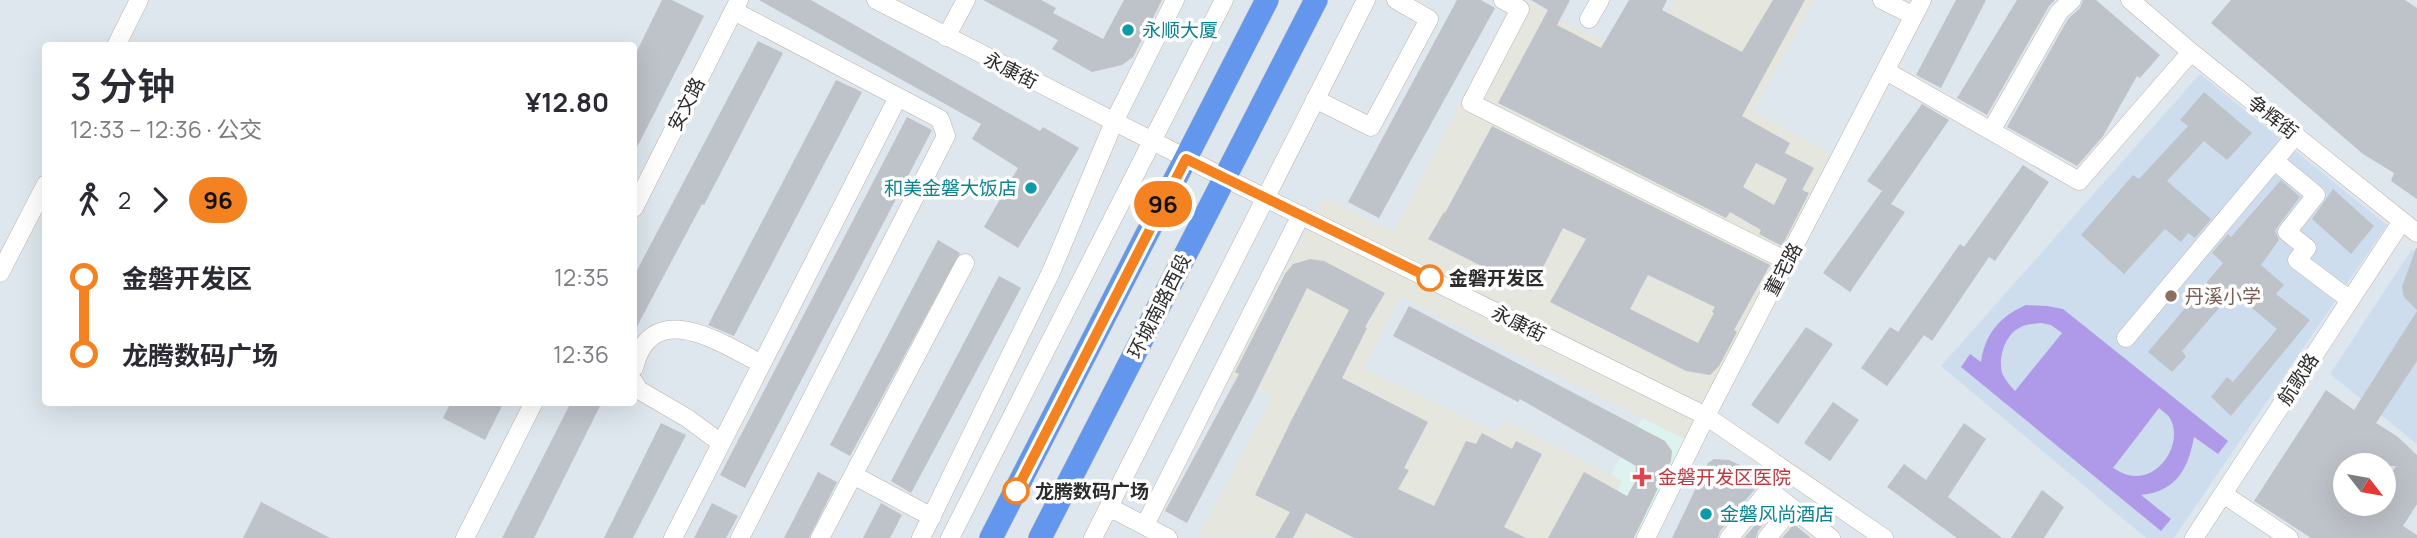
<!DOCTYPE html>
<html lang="zh">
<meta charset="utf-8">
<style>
body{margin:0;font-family:Manrope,"Noto Sans SC",sans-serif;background:#f7f7f7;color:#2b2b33;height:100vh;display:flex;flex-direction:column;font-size:26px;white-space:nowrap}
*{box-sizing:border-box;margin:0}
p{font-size:23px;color:#7c7c81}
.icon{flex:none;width:38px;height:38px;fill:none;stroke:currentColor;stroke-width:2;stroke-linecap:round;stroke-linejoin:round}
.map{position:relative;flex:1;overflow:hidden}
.side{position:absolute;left:42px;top:42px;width:595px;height:364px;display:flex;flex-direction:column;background:#fff;border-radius:7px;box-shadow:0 7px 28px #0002}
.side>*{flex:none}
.badge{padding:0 14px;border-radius:23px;font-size:24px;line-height:46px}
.needle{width:46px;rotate:121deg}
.tools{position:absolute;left:2333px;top:453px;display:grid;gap:14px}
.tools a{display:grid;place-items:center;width:63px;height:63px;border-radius:50%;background:#fff;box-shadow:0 7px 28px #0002;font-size:35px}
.map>.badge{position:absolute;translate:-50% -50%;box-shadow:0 0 0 4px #fff}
.legs{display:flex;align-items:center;gap:10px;height:77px;padding:0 28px;font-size:23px}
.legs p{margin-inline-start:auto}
.head{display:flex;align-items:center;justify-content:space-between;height:119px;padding:0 28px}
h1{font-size:38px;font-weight:600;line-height:52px}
ul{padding:0 28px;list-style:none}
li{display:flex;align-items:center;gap:24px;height:77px;font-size:26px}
li i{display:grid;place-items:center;width:10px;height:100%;margin:0 9px;background:currentColor}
li i::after{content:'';width:18px;height:18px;margin:-9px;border:5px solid;border-radius:50%;background:#fff}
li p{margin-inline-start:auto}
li:first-child i{background:linear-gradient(#0000 50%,currentColor 0)}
li:last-child i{background:linear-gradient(currentColor 50%,#0000 0)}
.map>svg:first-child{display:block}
.industrial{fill:#e5e6de}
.education{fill:#ceddee}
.medical{fill:#dcf3ef}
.pitch{fill:#af99e9;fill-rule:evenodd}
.building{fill:#bec2c9;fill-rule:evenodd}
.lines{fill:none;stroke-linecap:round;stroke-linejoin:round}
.minor-casing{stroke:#b8b3ac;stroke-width:19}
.major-casing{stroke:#c4c4c4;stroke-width:24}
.minor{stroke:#fff;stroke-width:18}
.major{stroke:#6397ed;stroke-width:23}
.line-1-casing{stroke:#fff;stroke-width:16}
.line-1{stroke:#f58220;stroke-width:10}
.culture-dot{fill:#0f9aa8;stroke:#fff;stroke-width:2.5}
.stop-1-dot{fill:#fff;stroke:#f58220;stroke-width:3.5}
.education-dot{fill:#8d6e63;stroke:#fff;stroke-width:2.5}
.health-dot{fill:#e0444e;stroke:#fff;stroke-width:2.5}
.labels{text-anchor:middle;stroke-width:7;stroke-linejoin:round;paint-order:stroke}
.culture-label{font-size:19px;fill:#0d838f;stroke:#fff;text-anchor:start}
.street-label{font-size:19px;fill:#2c2c2c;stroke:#fff}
.stop-label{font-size:19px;font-weight:bold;fill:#2c2c2c;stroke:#fff;text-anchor:start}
.education-label{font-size:19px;fill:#785e54;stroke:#fff;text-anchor:start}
.health-label{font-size:19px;fill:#be3a42;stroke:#fff;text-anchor:start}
</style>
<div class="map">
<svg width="2417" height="538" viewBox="0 0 2417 538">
<rect width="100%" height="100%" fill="#dee7ed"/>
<path class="industrial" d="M1513 0H1525L1642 62 1675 0H1814L1753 111 1831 153 1687 440 1400 297 1364 368 1495 432 1506 420 1623 481 1594 538 1198 537 1272 396 1230 377 1324 196 1393 233Z"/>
<path class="education" d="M2200 74 2387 225 2174 538H2146L1941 366Z
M2412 249 2417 253V444L2330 374Z"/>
<path class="medical" d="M1642 418 1687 440 1638 538H1594L1622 481 1611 474Z"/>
<path class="pitch" d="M2026 305 2047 306 2063 309 2228 441 2218 454 2194 437C2188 469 2177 491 2141 495L2171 519 2161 531 1961 367 1970 354 1981 362C1985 334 2000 316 2026 305ZM2041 323 2051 325 2062 333 2015 391C2010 385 2005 380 2002 373 1998 358 2005 335 2019 328 2025 324 2034 324 2041 323ZM2159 408C2163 412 2169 415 2171 420 2183 446 2157 483 2128 475 2123 474 2117 470 2113 468Z"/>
<path class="building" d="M662 0H672L704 16 634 153V57Z
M759 0H811L1040 131 1043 127 1079 148 1018 248 984 227 1018 168 972 139 981 124Z
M983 0H1041L1056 8 1053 13 1103 39 1124 0H1162L1133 57 1122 65 1092 72 1052 49 1058 40Z
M1457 0H1481L1495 8 1379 218 1348 202Z
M1531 0H1570L1557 25 1601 48 1629 0H1667L1662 10 1742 52 1773 0H1805L1742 116 1790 143 1785 153 1814 168 1802 190 1809 193 1782 246 1759 234 1761 230 1730 212 1726 218 1498 103 1548 10ZM1756 163 1787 179 1774 205 1743 187Z
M1956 0H1986L1941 88 1916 75Z
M2017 0H2055L2049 6 1987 115 1957 98Z
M2083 0H2096L2160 55 2140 78 2137 76 2103 136 2077 166 2007 127 2068 19 2080 8Z
M2231 0H2405L2417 8V199L2391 181 2394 173 2363 154 2211 23Z
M758 41 783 53 704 205 702 204 634 332V276Z
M836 80 862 92 734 336 708 325Z
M2204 92 2252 133 2227 160 2204 141 2167 181 2211 219 2195 238 2188 233 2181 242 2165 229 2124 274 2081 235 2133 175 2139 179 2188 126 2180 120Z
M1922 104 1949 120 1891 204 1905 212 1850 292 1823 273 1882 191 1867 181Z
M907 117 932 130 745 488 720 475Z
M1492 126 1770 265 1734 330 1737 332 1719 366 1710 375 1686 371 1550 302 1586 239 1563 228 1531 291 1428 239 1444 212 1445 213ZM1648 275 1715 307 1712 312 1714 313 1698 343 1630 309Z
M2023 165 2049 182 1995 261 1989 257 1932 341 1924 335 1887 386 1861 368 1890 327 1898 332 1960 244 1964 247Z
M2281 180 2300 197 2278 226 2275 231 2279 240 2261 265 2284 285 2276 294 2310 320 2231 416 2211 397 2227 377 2233 382 2277 329 2233 292 2182 351 2186 357 2172 372 2148 352 2223 263 2212 253 2228 234 2231 237Z
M2333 189 2374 226 2351 254 2312 219Z
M938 240 960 253 850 456 830 445Z
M2416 248H2417V310L2404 297 2402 287Z
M1310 259 1324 261 1385 293 1365 327 1367 328 1342 378 1428 422 1404 468 1409 470 1398 489 1434 506 1466 441 1476 444 1482 433 1512 449 1516 441 1542 454 1504 527 1526 538H1354L1306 513 1293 538H1275L1290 512 1255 495 1292 419 1349 310 1307 288 1254 396 1187 523 1165 511 1239 374 1235 372 1285 274 1293 264Z
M999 276 1021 288 911 493 891 481Z
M1409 306 1665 441 1672 451 1671 461 1634 538H1548L1584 472 1627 496 1635 482 1636 466 1520 399 1518 402 1393 336Z
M2417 311V361L2376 423 2398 437 2417 455V504L2403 526 2417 535V538H2311L2254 501 2326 390 2354 410ZM2345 466H2396L2384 486V504H2345Z
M1806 327 1833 344 1778 424 1751 405Z
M451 402H504L485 440 443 418Z
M571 402H602L534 538H502Z
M1833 402 1859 420 1830 461 1804 443Z
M661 423 686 435 633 538H604Z
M1964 423 1986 439 1948 497 2002 538H1957L1887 487 1904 464 1926 480Z
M1714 459 1729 460 1744 467 1753 475 1750 485 1755 489 1720 531 1718 538H1672L1708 463Z
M818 472 837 482 809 538H784Z
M2042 490 2064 507 2044 538H2011Z
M261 502 330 538H243Z
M712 503 738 516 726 538H694Z
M881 503 902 515 890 538H863Z
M1771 506 1776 510 1758 531 1756 538H1744Z
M1794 524 1796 526 1811 538H1782Z"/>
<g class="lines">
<defs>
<path id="minor" d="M876 0 1225 178 1706 416 1884 538
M1503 0 1520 9 1471 103 1787 261
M1882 0 1914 16
M2130 0 2191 52 2417 233
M734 11 940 119 946 136 740 538
M1589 19 1600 0
M946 37 966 0
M116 46 139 0
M1886 71 2079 181 2191 52
M1315 99 1371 127 1429 19 1396 0
M1991 131 2059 12 2072 0
M2275 161 2316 195 2287 232 2307 248 2297 260 2350 300
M634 208 739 0
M0 273 46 184
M2126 338 2296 135
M634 368C652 296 721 343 762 364
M634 382 639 390 687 418 721 443
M853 475 932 517
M1769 490 1831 538
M2223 494 2289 538
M1109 507 1168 538
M1145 525 1301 215
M465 538 534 402
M673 538 898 97
M820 538 965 263
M921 538 1051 272 1114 122 1175 0
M950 538 1224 0
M1093 538 1366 0
M1646 538 1706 416 1922 0
M1729 538 1769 490 1778 465
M1767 538 1792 508
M2194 538 2402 221"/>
<path id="major" d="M991 538 1267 0
M1040 538 1316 0"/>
</defs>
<use href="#minor" class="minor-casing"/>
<use href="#major" class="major-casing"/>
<use href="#minor" class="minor"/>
<use href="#major" class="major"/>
</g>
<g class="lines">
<defs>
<path id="line-1" d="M1016 491 1186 159 1430 278"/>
</defs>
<use href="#line-1" class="line-1-casing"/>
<use href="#line-1" class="line-1"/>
</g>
<g class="culture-dot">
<circle cx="1128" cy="30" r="7"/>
<circle cx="1031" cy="188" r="7"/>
<circle cx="1706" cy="514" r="7"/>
</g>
<g class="stop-1-dot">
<circle cx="1430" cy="278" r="12"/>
<circle cx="1016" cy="491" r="12"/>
</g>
<circle class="education-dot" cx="2171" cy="296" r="7"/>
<path class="health-dot" d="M1638.5 466.5h7v7h7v7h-7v7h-7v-7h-7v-7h7z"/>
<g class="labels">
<g class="culture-label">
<text x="1142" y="37">永顺大厦</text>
<text x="1017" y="195" text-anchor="end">和美金磐大饭店</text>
<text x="1720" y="521">金磐风尚酒店</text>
</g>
<g class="street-label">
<text transform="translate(1011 70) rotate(27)" y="7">永康街</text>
<text transform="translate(686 104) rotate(-63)" y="7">安文路</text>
<text transform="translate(2273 117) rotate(38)" y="7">争辉街</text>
<text transform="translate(1783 269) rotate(-62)" y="7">董宅路</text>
<text transform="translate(1159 306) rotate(-63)" y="7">环城南路西段</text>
<text transform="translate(1519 323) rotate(26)" y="7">永康街</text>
<text transform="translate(2298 379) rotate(-57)" y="7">航歌路</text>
</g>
<g class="stop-label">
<text x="1449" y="285">金磐开发区</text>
<text x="1035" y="498">龙腾数码广场</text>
</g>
<g class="education-label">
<text x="2185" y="303">丹溪小学</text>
</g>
<g class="health-label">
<text x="1658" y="484">金磐开发区医院</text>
</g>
</g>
</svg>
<div class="tools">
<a><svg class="needle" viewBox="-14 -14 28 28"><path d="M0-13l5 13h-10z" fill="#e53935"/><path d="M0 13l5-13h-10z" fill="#7c7c81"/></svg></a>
</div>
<b class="badge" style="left:1163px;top:204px;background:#f58220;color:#111">96</b>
<section class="side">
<div class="head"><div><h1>3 分钟</h1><p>12:33 – 12:36 · 公交</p></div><b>¥12.80</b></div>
<div class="legs"><svg class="icon" aria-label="walk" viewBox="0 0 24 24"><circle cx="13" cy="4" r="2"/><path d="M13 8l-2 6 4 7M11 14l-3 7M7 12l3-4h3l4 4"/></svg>2<svg class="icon" aria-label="forward" viewBox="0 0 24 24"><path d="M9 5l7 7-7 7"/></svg><b class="badge" style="background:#f58220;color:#111">96</b></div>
<ul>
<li><i style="color:#f58220"></i><b>金磐开发区</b><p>12:35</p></li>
<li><i style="color:#f58220"></i><b>龙腾数码广场</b><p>12:36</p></li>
</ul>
</section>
</div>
